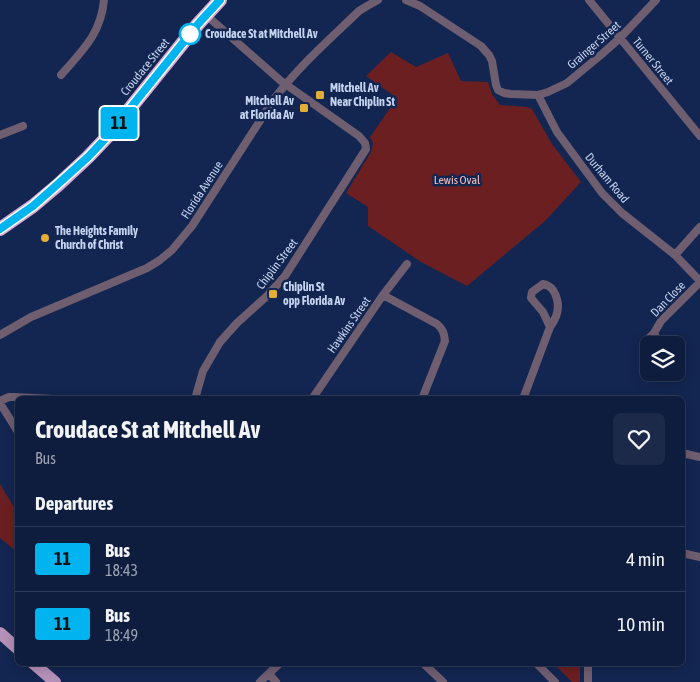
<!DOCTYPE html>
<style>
body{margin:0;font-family:"Asap Condensed",sans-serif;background:#1c2948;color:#f1f3f6;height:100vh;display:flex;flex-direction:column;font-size:19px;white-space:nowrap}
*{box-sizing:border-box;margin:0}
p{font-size:16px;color:#9ba1b0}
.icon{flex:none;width:28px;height:28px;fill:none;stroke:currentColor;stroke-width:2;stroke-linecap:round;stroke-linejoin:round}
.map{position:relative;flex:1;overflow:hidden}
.side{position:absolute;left:15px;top:396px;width:670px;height:270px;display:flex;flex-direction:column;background:#0e1c3d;border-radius:8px;box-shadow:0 2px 12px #0003,0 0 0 1px #2e3a57}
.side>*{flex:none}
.badge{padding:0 10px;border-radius:4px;font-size:18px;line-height:32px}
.tools{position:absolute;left:640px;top:336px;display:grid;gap:10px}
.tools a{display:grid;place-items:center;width:45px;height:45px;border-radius:8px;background:#0e1c3d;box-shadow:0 2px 12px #0003,0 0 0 1px #2e3a57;font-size:25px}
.map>.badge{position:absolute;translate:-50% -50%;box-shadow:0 0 0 2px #fff}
h2{padding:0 20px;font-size:19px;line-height:45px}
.round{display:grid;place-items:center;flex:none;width:52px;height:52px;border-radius:8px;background:#1c2948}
.overview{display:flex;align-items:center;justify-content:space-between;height:85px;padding:0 20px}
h1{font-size:24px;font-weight:700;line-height:38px}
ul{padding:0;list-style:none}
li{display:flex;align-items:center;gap:15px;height:65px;padding:0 20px;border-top:1px solid #2e3a57}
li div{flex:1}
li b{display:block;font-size:19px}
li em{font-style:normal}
li .badge{min-width:55px;font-weight:700;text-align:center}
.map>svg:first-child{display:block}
.green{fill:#6c1f20}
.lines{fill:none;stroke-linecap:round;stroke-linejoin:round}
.street{stroke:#6f5d70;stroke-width:8}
.primary{stroke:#b590b8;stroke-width:12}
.highway{stroke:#d1a4d5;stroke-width:14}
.line-casing{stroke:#fff;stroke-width:11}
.line{stroke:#00b5ef;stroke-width:8}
.stop-dot{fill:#fff;stroke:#00b5ef;stroke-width:2.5}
.poi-dot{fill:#e2ae34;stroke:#132651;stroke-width:2}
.labels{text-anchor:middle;stroke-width:5;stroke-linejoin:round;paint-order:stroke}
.stop-label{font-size:12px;font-weight:bold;fill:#c4d3ef;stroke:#132651;text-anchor:start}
.street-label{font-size:12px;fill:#c4d3ef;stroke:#132651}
.poi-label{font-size:12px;font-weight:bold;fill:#c4d3ef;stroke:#132651;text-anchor:start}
.park-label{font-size:12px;fill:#f7beb9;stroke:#132651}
</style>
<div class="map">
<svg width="700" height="682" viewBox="0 0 700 682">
<rect width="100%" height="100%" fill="#132651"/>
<path class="green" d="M391 52 416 67 448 53 461 81 488 82 492 94 500 105 527 107 532 109 552 144 581 182 545 221 467 286 421 262 368 226V207L346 193 371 152 373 144 370 137 397 98 366 76Z
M0 484 17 512V552L0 538Z
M554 664H580V682H572Z"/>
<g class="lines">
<path class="street" d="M406 0 420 6 481 46 489 55 492 61 496 85 498 90 504 93 511 94 538 95 548 92 567 83 602 54 620 38 656 0
M589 0 700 136
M61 75C82 51 101 34 104 0
M538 95 557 132 602 193 622 213 675 255 700 281
M0 135 23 126
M675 255 700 227
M383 295 437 324C443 329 444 333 445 341L422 399
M654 333 660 345
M0 335 31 317 147 268 160 260 172 250 192 226 274 99C299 66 330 39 359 11L367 6 378 0
M649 356 645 352 644 348 646 341 654 333 661 321 700 282
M195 399 203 371 220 342 237 323 267 296 285 276 366 149 365 143 359 136 281 81 206 15
M312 399 383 295 407 264
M523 399 550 327C559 315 561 303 553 290 550 286 548 285 543 284L532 292 531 298 543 312 550 327
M0 401 9 397H14L53 399
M0 403 18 432
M682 453 700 457
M682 553 700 557
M424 664 443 682
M537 664 555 682
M269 674 276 682
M260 682 279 664
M588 682V664"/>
<path class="primary" d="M0 633 18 649
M34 664 55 682"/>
<path class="highway" d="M0 229 33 206 58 185 88 157 107 137 198 24 220 0"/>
</g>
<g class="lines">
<defs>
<path id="line" d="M0 229 33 206 58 184 88 157 107 137 198 24 220 0"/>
</defs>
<use href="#line" class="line-casing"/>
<use href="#line" class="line"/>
</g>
<circle class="stop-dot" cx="190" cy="34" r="10"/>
<g class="poi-dot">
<rect x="315" y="90" width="10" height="10" rx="2.5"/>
<rect x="299" y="103" width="10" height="10" rx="2.5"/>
<circle cx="45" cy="238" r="5"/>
<rect x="268" y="289" width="10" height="10" rx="2.5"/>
</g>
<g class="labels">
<g class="stop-label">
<text x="205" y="38">Croudace St at Mitchell Av</text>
</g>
<g class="street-label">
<text transform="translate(594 45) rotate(-41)" y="4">Grainger Street</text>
<text transform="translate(653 61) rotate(51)" y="4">Turner Street</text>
<text transform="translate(145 67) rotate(-51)" y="4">Croudace Street</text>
<text transform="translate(607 178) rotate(50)" y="4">Durham Road</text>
<text transform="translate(202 190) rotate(-57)" y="4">Florida Avenue</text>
<text transform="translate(277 264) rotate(-53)" y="4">Chiplin Street</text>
<text transform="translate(668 299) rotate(-46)" y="4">Dan Close</text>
<text transform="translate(349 325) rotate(-55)" y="4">Hawkins Street</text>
</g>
<g class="poi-label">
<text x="330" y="92">Mitchell Av<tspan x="330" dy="14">Near Chiplin St</tspan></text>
<text x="294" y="105" text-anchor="end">Mitchell Av<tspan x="294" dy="14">at Florida Av</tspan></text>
<text x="55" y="235">The Heights Family<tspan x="55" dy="14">Church of Christ</tspan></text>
<text x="283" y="291">Chiplin St<tspan x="283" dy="14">opp Florida Av</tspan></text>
</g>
<g class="park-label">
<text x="457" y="184">Lewis Oval</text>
</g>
</g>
</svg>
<div class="tools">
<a><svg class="icon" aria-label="layers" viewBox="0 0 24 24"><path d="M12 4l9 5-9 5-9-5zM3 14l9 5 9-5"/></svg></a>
</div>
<b class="badge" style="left:119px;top:123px;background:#00b5ef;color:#111">11</b>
<section class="side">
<div class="overview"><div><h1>Croudace St at Mitchell Av</h1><p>Bus</p></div><a class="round"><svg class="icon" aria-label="heart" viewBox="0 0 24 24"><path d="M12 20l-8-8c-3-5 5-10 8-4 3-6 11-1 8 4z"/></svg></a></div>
<h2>Departures</h2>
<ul>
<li><span class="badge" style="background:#00b5ef;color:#111">11</span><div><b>Bus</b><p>18:43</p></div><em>4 min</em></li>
<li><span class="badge" style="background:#00b5ef;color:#111">11</span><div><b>Bus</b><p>18:49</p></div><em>10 min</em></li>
</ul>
</section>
</div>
